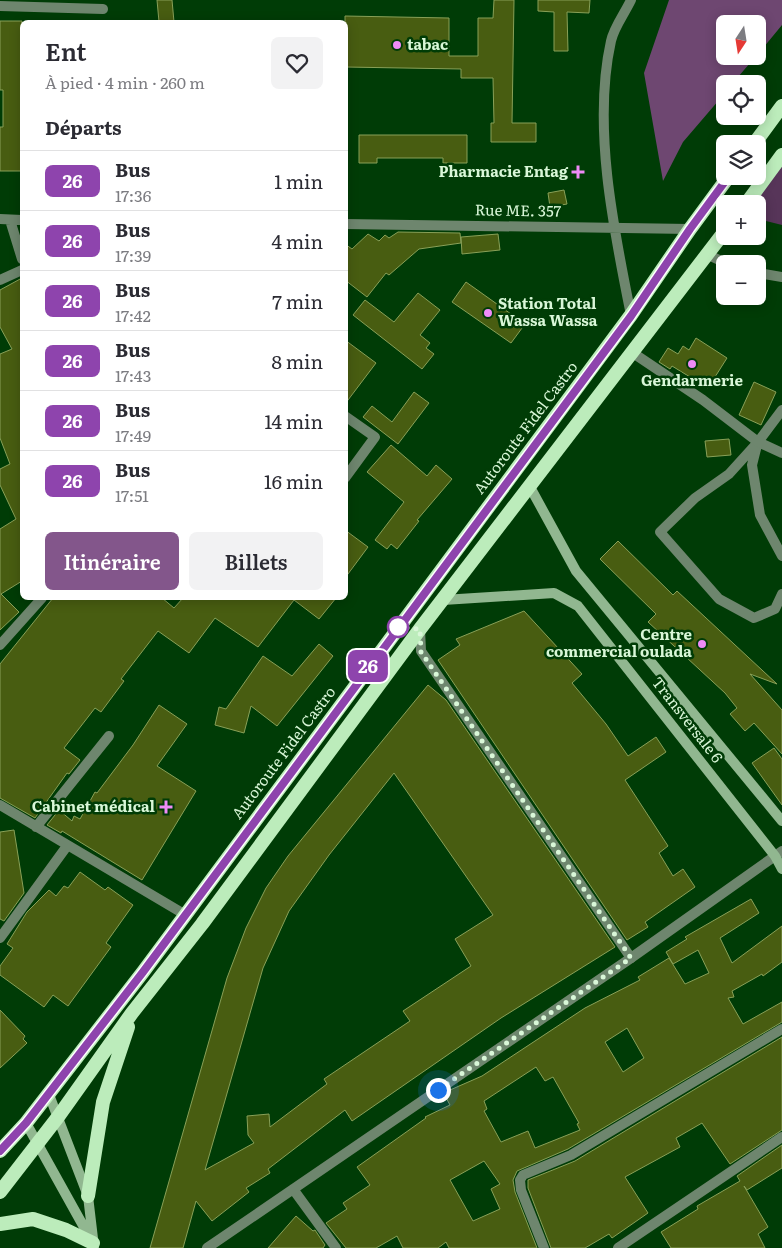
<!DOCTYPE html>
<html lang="fr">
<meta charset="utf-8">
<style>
body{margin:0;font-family:Literata,serif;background:#f2f2f3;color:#2b2b33;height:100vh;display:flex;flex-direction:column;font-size:19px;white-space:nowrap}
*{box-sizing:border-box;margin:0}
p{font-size:16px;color:#7c7c81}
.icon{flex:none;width:28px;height:28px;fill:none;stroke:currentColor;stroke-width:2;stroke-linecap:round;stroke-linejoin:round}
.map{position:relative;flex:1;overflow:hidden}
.sheet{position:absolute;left:20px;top:20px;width:328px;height:580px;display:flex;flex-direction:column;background:#fff;border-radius:8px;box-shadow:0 2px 12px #0003}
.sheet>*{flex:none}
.badge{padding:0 10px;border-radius:8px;font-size:18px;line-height:32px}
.needle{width:32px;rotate:192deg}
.tools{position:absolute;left:716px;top:15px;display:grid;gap:10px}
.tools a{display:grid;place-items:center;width:50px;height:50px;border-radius:8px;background:#fff;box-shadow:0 2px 12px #0003;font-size:25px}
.you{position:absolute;width:25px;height:25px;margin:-12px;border:4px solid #fff;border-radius:50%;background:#1a73e8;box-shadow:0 0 0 8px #1a73e833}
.map>.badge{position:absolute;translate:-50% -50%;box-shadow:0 0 0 2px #fff}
h2{padding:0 25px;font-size:19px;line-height:45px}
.round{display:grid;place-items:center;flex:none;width:52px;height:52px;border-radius:8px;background:#f2f2f3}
.overview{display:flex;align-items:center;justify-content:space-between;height:85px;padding:0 25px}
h1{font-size:24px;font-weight:600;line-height:38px}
.primary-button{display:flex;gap:10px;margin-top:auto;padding:10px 25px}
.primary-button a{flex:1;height:58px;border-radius:8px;background:#83568b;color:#fff;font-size:20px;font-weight:600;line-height:58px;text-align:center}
.primary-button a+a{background:#f2f2f3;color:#2b2b33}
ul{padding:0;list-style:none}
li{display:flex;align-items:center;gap:15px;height:60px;padding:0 25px;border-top:1px solid #e1e1e2}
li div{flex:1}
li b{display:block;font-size:19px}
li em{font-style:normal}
li .badge{min-width:55px;font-weight:700;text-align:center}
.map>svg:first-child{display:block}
.green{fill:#573559}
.forest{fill:#6e4771}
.building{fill:#485d11;stroke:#88a058;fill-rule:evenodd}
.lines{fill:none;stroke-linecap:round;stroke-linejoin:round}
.service{stroke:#6e866e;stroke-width:10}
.minor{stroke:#6e866e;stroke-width:10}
.secondary{stroke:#91b790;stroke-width:10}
.trunk{stroke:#bcecbb;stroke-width:14}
.line-casing{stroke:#fff;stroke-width:11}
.line{stroke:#8e44ad;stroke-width:8}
.walk{stroke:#d9f7d8;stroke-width:5;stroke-dasharray:0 9}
.poi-dot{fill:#ef8bf7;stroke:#003c06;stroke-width:2}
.stop-dot{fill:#fff;stroke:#8e44ad;stroke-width:2.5}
.labels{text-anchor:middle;stroke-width:5;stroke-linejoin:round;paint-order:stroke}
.poi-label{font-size:15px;font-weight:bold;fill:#d9f7d8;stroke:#003c06;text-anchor:end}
.street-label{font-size:15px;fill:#d9f7d8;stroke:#003c06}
</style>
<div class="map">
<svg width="782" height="1248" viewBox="0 0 782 1248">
<rect width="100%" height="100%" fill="#003c06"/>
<path class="green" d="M782 156V225L758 219V204H743Z"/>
<path class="forest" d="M669 0H782V25L758 54V24H725V56H756L732 84H725V93L683 142 663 181 644 73Z"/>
<path class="building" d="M157 0H172L174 22H159Z
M494 0H514L512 123H536V142H491V123H494L493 78H461V69L345 67V16L449 18V56H478V18H493Z
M538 0H590L589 13 567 12 568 51H554V12L538 11Z
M0 21H22V171H0V127H3V90H0Z
M359 135H467V163H443V158H377V163H359Z
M564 190 567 204 550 207 548 193Z
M398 232 460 233 461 243 419 249 389 275 386 273 367 297 345 280V244L352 249 368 234 379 241 385 235 389 238Z
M498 234 500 250 462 254 461 237Z
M22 278V581L1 594 19 612 0 630V529L16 519 0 485V469L10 464 0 438V354L12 349 0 327V290Z
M466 282 525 324 511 343 452 302Z
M418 293 440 310 420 335 430 343 426 348 434 354 422 369 353 315 365 300 394 322Z
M696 338 727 358 708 388 672 366 670 369 659 362 668 348 678 354 683 346 689 350Z
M345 340 376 363 345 404Z
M754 382 776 392 761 425 739 415Z
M414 392 429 403 398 444 363 417 372 406 392 422Z
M729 439 731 455 707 457 705 441Z
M391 445 427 476 436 465 452 479 417 520 419 521 397 549 391 544 387 549 375 540 404 502 367 472Z
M345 530 368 547 345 578Z
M618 541 673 595 677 591 777 684 750 674 782 710V754L754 723 745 731 730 714 737 708 725 693 648 622 656 614 600 559Z
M53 598H162L174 608 183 598H336L319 619 294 600 258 647 215 618 189 653 158 631 121 679 124 681 101 712 95 708 64 748 80 760 69 774 67 773 35 818 0 798V664Z
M524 611 582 674 572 683 606 724 628 756 656 737 666 752 625 780 668 846 659 853 673 876 683 869 695 887 645 922 648 927 627 940 438 660 460 645 456 639Z
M319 644 333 656 277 726 251 706 244 733 215 725 219 707 226 709 263 656 292 676Z
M428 685 446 700 615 947 501 1018 352 1121 345 1110 268 1169 270 1173 246 1188 249 1192 212 1221 196 1201 183 1248H150L227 978 246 928 266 888 288 856ZM394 773 493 915 455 939 471 966 403 1011 410 1021 324 1079 327 1084 270 1127 269 1114 247 1116 248 1135 254 1143 205 1170 263 968 289 911 329 855Z
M159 705 187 724 157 766 196 791 142 880 62 831 61 833 47 825 59 810 72 821 74 816 80 819 95 792 97 793 133 745Z
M774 748 782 759V805L752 763Z
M14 830 24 893 4 921 0 919V832Z
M80 872 105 890 108 887 133 905 106 943 111 947 68 1006 53 995 44 1007 0 975V966L13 948 7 944 27 912 49 890 56 896 64 886 68 888Z
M751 899 759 913 720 938 732 963 782 926V962L763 976 762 974 732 991 734 997 728 998 743 1024 782 1002V1022L568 1149 517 1171 513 1180 515 1192 537 1248H449L446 1242 438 1248H403L397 1236 376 1248H346L326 1223 347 1209 343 1203 370 1185 357 1167 426 1118 425 1117 450 1105 444 1094 450 1090 482 1076 585 1008 640 980 638 977 669 958 685 984 709 973 698 950 673 964 666 952 687 939 685 937ZM627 1028 644 1058 623 1072 605 1042ZM536 1067 545 1081 553 1077 579 1123 577 1124 580 1130 535 1148 528 1131 501 1142 484 1111 487 1109 484 1101ZM484 1161 500 1184 491 1189 500 1209 473 1221 450 1180Z
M0 1010 25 1036 23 1039 27 1043 0 1068Z
M782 1037V1130L730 1164 702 1123 676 1138 680 1147 625 1177 648 1213 612 1238 609 1234 585 1248H551L528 1188V1180L575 1161Z
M782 1145V1168L747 1190 744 1186 768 1227 758 1234 765 1248H671L661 1232 698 1209 697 1206 740 1181 737 1176Z
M296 1216 313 1231 315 1230 325 1245 323 1248H268Z"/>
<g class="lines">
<path class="service" d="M0 6 103 9
M758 442 729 474 695 498 660 532 719 599 754 618 775 609 782 594
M757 445 752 465 760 515 782 556
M420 629 421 651 631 958
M544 1248 521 1190 520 1180 523 1175 571 1155 782 1029"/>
<path class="minor" d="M0 219 22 220
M10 220 22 259
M345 224 690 229
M706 254 728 264
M758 273 782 277
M0 280 22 270
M631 315C614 231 592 126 611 41 614 27 625 13 631 0
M633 353 703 400 758 442 782 453
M345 416 375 437 345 478
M758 442 782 410
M0 645 42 598
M0 805 184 914
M36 827 109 736
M0 938 67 846
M293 1189 336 1248
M207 1248 631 958 782 851
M618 1248 782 1137"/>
<path class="secondary" d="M530 487 576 571 782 821
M443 600 554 593 578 606 775 856 782 869
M48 1092 88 1196 94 1247
M26 1123 90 1238"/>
<path class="trunk" d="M754 144 782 106
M746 204 782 155
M0 1151 26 1123 143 972 631 315 690 229 729 176
M0 1192 58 1117 132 1013 202 924 420 629 725 231
M88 1196 103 1102 128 1027
M0 1224 33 1219 66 1230 93 1243"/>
</g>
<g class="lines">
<defs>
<path id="line" d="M0 1151 26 1123 143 972 631 316 690 229 729 176"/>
</defs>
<use href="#line" class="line-casing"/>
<use href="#line" class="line"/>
<path class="walk" d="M398 627 420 629 421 652 631 958 438 1090"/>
</g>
<g class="poi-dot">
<circle cx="397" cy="45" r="5"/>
<path d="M575.5 164.5h5v5h5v5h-5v5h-5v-5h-5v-5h5z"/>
<circle cx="488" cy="313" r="5"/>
<circle cx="692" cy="364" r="5"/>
<circle cx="702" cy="644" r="5"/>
<path d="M163.5 799.5h5v5h5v5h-5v5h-5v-5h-5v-5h5z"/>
</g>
<circle class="stop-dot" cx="398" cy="627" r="10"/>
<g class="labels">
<g class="poi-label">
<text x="407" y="50" text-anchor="start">tabac</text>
<text x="568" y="177">Pharmacie Entag</text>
<text x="498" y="309" text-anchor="start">Station Total<tspan x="498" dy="17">Wassa Wassa</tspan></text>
<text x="692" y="386" text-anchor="middle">Gendarmerie</text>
<text x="692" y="640">Centre<tspan x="692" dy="17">commercial oulada</tspan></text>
<text x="155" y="812">Cabinet médical</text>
</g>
<g class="street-label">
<text transform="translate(518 211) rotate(1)" y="5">Rue ME. 357</text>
<text transform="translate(526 428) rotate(-53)" y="5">Autoroute Fidel Castro</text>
<text transform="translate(687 720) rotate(52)" y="5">Transversale 6</text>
<text transform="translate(284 753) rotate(-53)" y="5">Autoroute Fidel Castro</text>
</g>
</g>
</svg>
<div class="tools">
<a><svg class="needle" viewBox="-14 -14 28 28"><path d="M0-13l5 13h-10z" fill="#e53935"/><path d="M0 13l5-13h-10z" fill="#7c7c81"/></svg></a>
<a><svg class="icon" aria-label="locate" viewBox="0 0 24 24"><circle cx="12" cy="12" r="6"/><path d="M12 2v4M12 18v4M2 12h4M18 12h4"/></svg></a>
<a><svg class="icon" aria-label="layers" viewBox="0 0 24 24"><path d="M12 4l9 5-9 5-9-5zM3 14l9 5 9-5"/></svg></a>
<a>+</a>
<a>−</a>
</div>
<div class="you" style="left:438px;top:1090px"></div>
<b class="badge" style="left:368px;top:666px;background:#8e44ad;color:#fff">26</b>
<section class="sheet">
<div class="overview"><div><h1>Ent</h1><p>À pied · 4 min · 260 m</p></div><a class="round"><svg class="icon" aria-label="heart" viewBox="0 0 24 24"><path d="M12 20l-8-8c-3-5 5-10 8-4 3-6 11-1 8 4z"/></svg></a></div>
<h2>Départs</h2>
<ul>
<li><span class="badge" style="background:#8e44ad;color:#fff">26</span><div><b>Bus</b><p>17:36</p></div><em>1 min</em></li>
<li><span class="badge" style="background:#8e44ad;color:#fff">26</span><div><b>Bus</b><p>17:39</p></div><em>4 min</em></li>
<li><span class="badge" style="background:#8e44ad;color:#fff">26</span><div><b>Bus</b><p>17:42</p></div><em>7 min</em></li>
<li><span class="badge" style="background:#8e44ad;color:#fff">26</span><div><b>Bus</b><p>17:43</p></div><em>8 min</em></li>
<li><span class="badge" style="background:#8e44ad;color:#fff">26</span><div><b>Bus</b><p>17:49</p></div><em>14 min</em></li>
<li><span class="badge" style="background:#8e44ad;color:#fff">26</span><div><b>Bus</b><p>17:51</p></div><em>16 min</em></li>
</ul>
<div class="primary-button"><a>Itinéraire</a><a>Billets</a></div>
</section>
</div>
